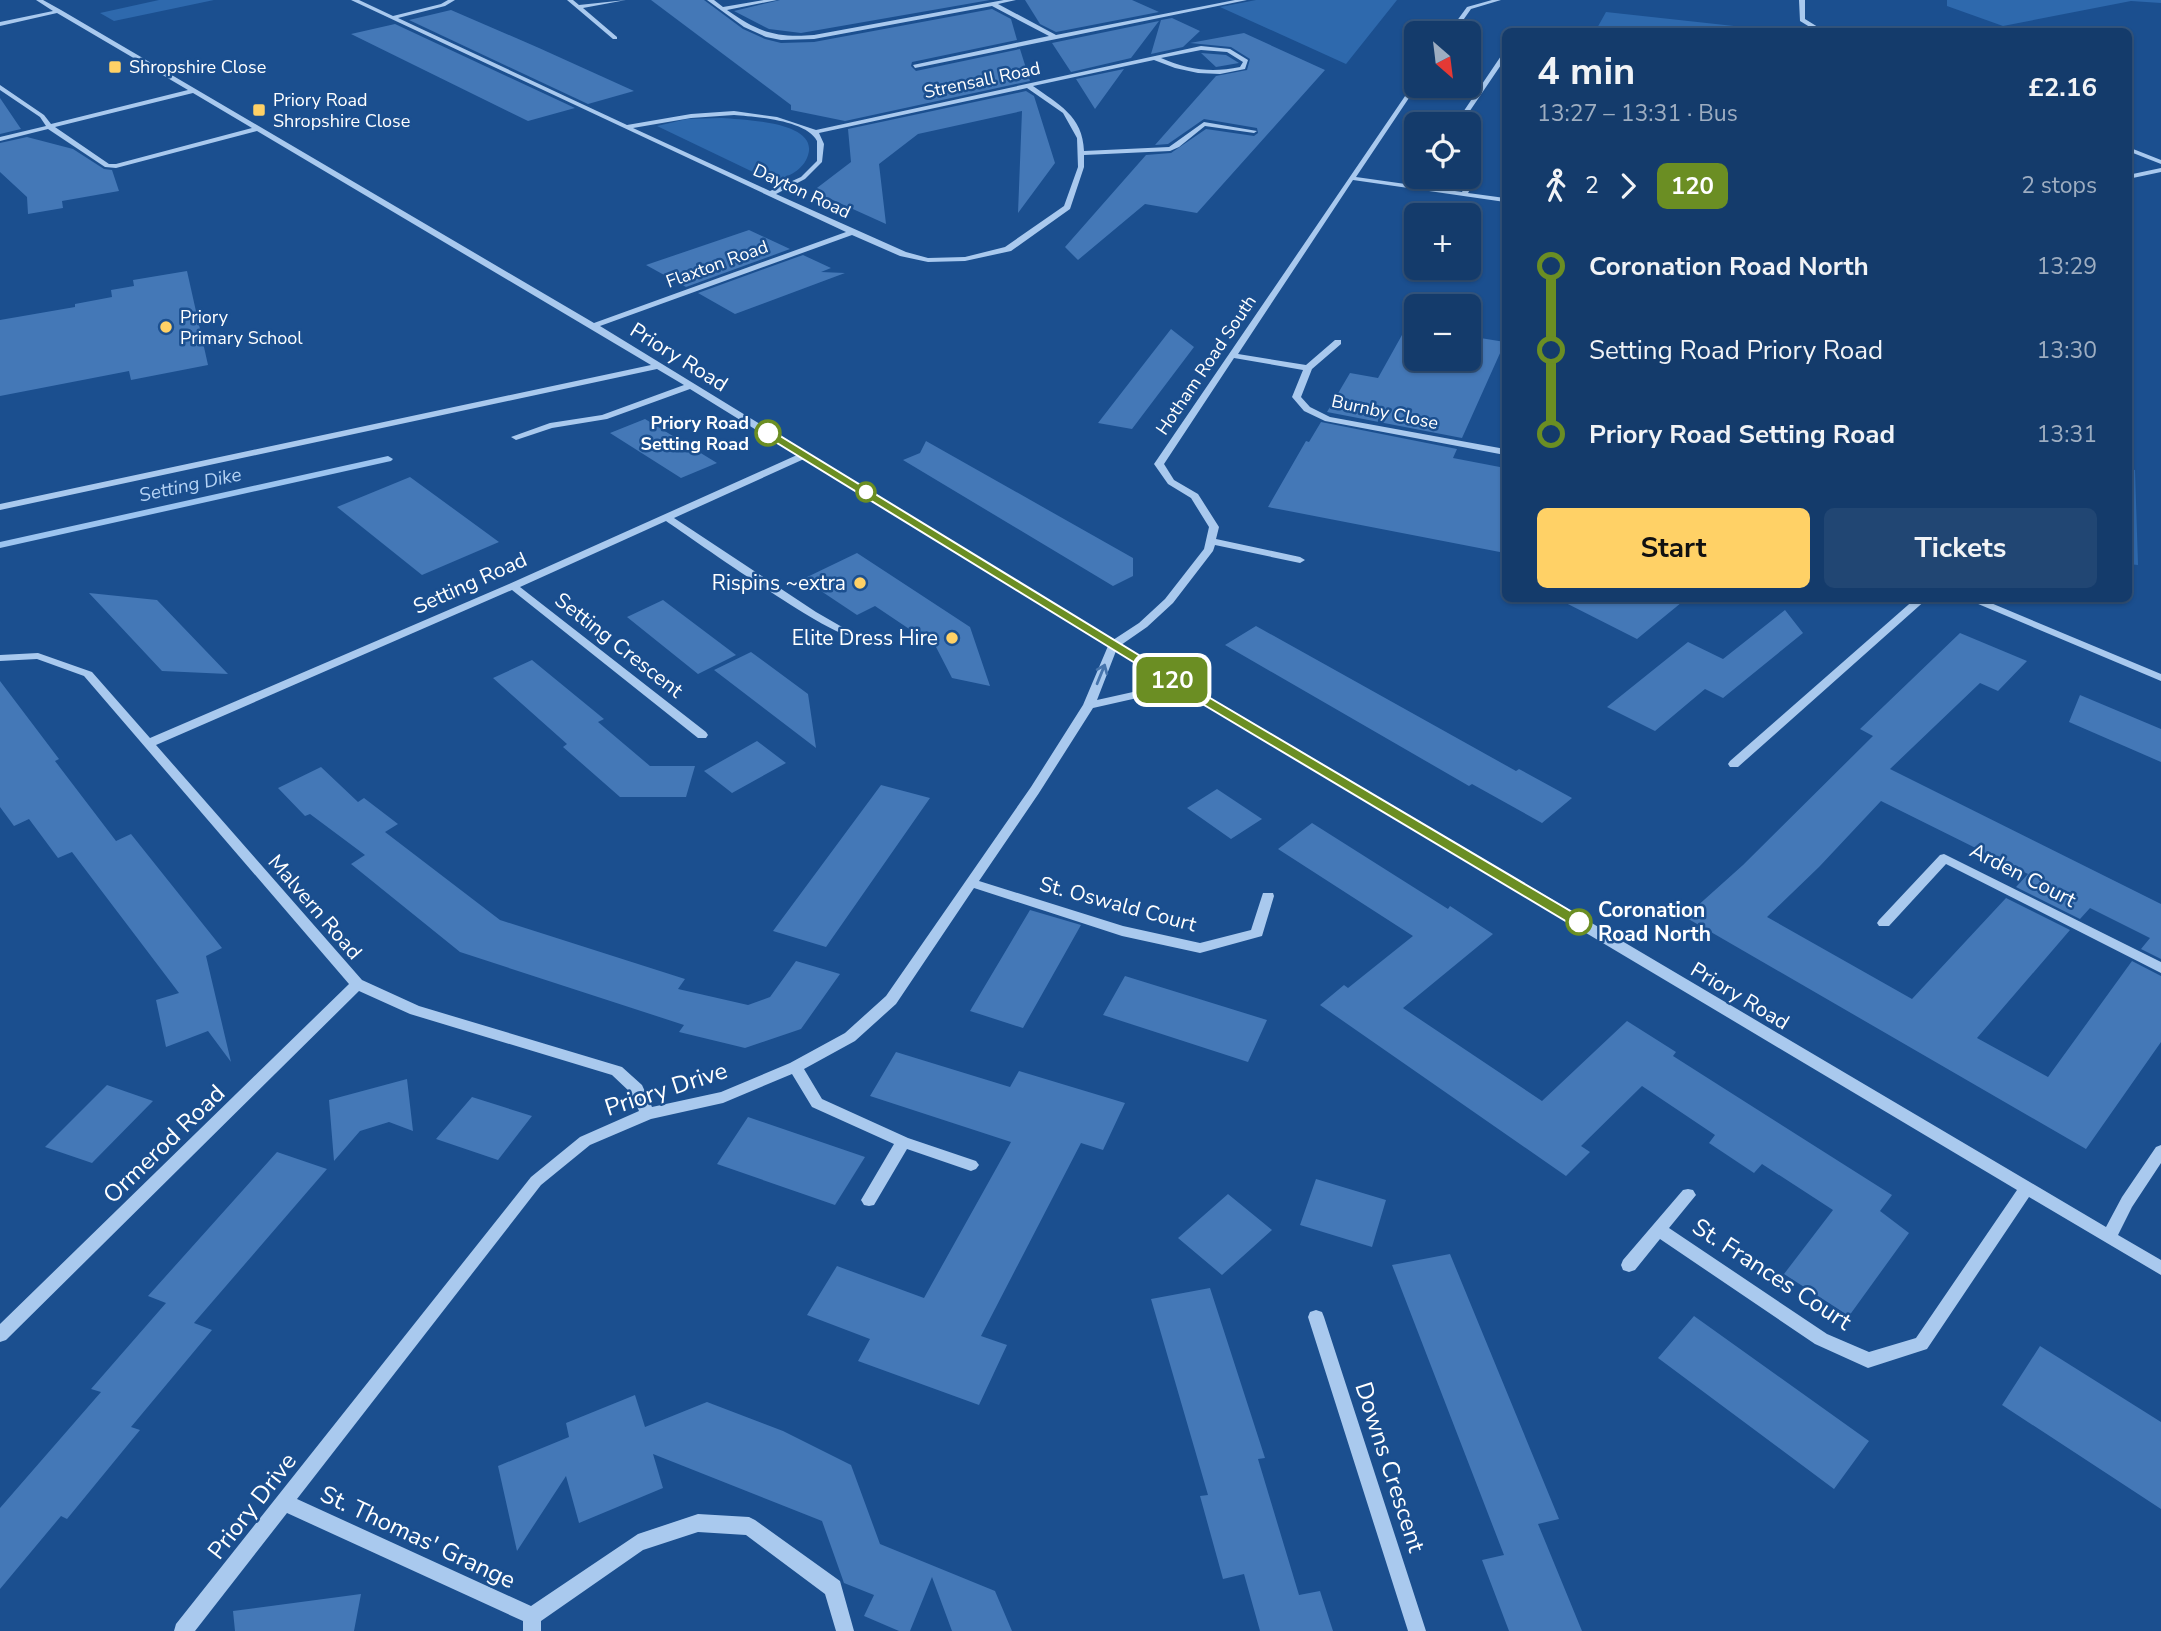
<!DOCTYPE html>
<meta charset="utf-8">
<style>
body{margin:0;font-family:"Nunito Sans",sans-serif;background:#214673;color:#f1f3f6;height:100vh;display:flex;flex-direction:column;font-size:26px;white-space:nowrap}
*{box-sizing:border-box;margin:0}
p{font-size:23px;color:#9dadc1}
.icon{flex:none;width:38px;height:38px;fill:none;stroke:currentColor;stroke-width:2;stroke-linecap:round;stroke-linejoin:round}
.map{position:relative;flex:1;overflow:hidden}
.details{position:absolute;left:1502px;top:28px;width:630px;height:574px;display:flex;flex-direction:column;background:#143b6b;border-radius:10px;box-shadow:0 2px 5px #0004,0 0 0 2px #33557e}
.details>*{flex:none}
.badge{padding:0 14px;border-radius:10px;font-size:24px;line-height:46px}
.needle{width:46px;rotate:152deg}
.controls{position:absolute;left:1404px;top:21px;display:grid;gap:14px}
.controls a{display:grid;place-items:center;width:77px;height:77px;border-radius:10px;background:#143b6b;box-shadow:0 2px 5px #0004,0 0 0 2px #33557e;font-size:35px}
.map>.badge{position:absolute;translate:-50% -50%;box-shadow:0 0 0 4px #fff}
.legs{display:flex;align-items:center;gap:10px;height:77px;padding:0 35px;font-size:23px}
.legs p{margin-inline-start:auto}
.overview{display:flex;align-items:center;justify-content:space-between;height:119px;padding:0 35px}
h1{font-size:38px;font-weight:700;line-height:52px}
.button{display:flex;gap:14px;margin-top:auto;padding:14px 35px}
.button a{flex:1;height:80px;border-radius:10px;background:#ffd166;color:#111;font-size:28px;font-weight:700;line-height:80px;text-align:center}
.button a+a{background:#214673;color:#f1f3f6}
ul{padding:0 35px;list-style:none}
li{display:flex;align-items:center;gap:24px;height:84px;font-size:26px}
li i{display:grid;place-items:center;width:10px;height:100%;margin:0 9px;background:currentColor}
li i::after{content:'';width:18px;height:18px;margin:-9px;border:5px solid;border-radius:50%;background:#143b6b}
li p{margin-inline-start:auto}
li:first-child i{background:linear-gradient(#0000 50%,currentColor 0)}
li:last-child i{background:linear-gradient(currentColor 50%,#0000 0)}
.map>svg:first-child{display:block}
.green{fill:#2e69ad}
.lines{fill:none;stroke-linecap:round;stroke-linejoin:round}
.stream{fill:#9cc4f0;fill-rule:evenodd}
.building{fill:#4478b7}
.minor{fill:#a9c9ee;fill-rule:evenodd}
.oneway{stroke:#4674ac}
.line-1{fill:#6b8e23;stroke:#fff;stroke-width:2}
.poi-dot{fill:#ffd166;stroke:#1b4f8f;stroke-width:2.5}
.stop-1-dot{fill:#fff;stroke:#6b8e23;stroke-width:3.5}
.labels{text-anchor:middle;stroke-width:5;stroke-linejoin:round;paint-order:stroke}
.far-poi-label{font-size:18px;fill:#fff;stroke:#1b4f8f;text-anchor:start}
.far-street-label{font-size:18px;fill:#fff;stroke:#1b4f8f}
.far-stop-label{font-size:18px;font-weight:bold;fill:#fff;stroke:#1b4f8f;text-anchor:end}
.far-water-label{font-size:19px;font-style:italic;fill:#b5d3f5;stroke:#1b4f8f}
.street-label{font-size:21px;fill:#fff;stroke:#1b4f8f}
.poi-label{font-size:21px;fill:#fff;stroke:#1b4f8f;text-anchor:end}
.stop-label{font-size:21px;font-weight:bold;fill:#fff;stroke:#1b4f8f;text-anchor:start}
.near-street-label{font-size:24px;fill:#fff;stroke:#1b4f8f}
</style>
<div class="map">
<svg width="2161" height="1631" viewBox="0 0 2161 1631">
<rect width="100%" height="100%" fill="#1b4f8f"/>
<path class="green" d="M159 0H214L114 21 100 13Z
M1256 0H1397L1346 64 1220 7Z
M1947 0H2161V3L2131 1 2003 26 1947 6Z
M1606 12 1734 26 1731 32 1599 31 1596 30Z
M722 118C743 120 823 121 807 158 801 172 785 178 772 181L657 126 687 119Z
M2128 469 2135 470 2138 565 2128 564Z"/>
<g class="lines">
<path class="stream" d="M388 456 393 459 391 461 0 548V542Z"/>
</g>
<path class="building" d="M651 0H704L743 29 765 39 781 43 814 42 992 9 1011 19 1017 40 912 62 911 66 916 71 1020 49 1030 81 845 121 791 110V105Z
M780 0H990L801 33 769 29 734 11Z
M1025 0H1132L1159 12 1056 32 1040 24Z
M451 10 539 48 634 91 588 104 409 20Z
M1172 18 1200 31 1183 47 1151 54 1161 20Z
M1159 21 1131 58 1071 72 1052 43Z
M395 24 575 108 528 121 351 34Z
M1244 33 1325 70 1197 213 1145 204 1078 260 1065 247 1146 155 1171 153 1206 129 1254 136 1258 133 1257 128 1204 119 1168 144 1155 145 1216 76 1247 70 1250 59 1231 47 1190 43Z
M1201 53 1226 55 1239 63 1216 67Z
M1124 69 1095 109 1076 79Z
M1026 91 1034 96 1055 163 1018 213 1022 111 918 134 879 164 886 224 813 191 851 162 848 129Z
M0 98 21 129 0 134Z
M27 137 73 149 104 169 112 170 119 191 62 201 63 208 28 214 27 197 0 172V143Z
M749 230 790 249 686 287 646 265Z
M803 255 831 268 821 272 845 273 735 314 698 293Z
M187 271 208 365 131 380 129 371 0 396V320L75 307V304L112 297 111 290 134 286 133 280Z
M1407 326 1416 327V359H1468V336L1505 342 1462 438 1327 412 1350 373 1378 378Z
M1171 329 1194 347 1132 429 1098 423Z
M645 419 668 433 717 463 681 478 610 433Z
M1321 422 1457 449 1453 458 1505 468V553L1268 507 1306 441 1309 442Z
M926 441 1133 558V576L1113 586 903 460 920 453Z
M410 477 499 542 422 575 337 507Z
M857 553 970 627 990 686 952 678 936 647 875 606 857 615 803 579Z
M89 593 157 600 228 674 162 671Z
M1556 598H1687L1637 639Z
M663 600 736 655 698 674 627 617Z
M1785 610 1803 633 1723 698 1705 689 1655 731 1607 707 1688 642 1723 659Z
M1256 626 1516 771 1519 769 1572 798 1542 823 1472 784 1469 786 1225 645Z
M1960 633 2027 661 1998 691 1980 683 1890 769 2161 904V959L2141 949 2150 938 2090 908 2080 919 2016 887 2028 874 1881 801 1819 867 1767 917 1912 999 2006 898 2070 930 1977 1038 2048 1077 2132 961 2161 976V1042L2086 1149 1685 917 1743 865 1873 736 1860 729Z
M751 652 808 694 816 748 714 670Z
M532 660 604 719 598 722 650 766H695L686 797H620L563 747 567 744 493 678Z
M0 681 59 759 55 761 116 841 131 834 222 948 206 956 231 1062 208 1031 166 1047 156 1000 179 993 72 852 58 858 29 819 14 826 0 807Z
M2080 695 2161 729V762L2069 722Z
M757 741 786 763 732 793 704 771Z
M321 767 358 802 364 798 398 824 385 832 500 920 685 979 678 989 748 1005 770 997 796 961 840 974 801 1029 745 1048 679 1032 684 1025 460 952 351 864 365 855 310 814 305 816 278 788Z
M881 785 930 798 826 947 773 931Z
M1217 789 1262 819 1231 839 1187 808Z
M1312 823 1448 909 1450 906 1493 934 1403 1008 1542 1101 1627 1021 1676 1052 1673 1056 1892 1195 1880 1211 1909 1233 1849 1316 1784 1274 1833 1210 1762 1164 1754 1173 1709 1143 1715 1135 1642 1086 1581 1146 1590 1152 1566 1176 1320 1005 1344 985 1348 988 1413 936 1278 849Z
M1030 910 1081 925 1023 1028 970 1011Z
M1125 976 1267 1020 1248 1062 1103 1015Z
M896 1052 1010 1087 1019 1071 1125 1103 1103 1150 1081 1143 981 1336 1007 1345 979 1405 858 1361 870 1339 807 1315 837 1266 924 1298 1011 1142 870 1096Z
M407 1079 413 1131 389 1122 360 1131 334 1161 329 1100Z
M107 1085 153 1101 92 1163 45 1147Z
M472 1097 532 1116 498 1160 436 1139Z
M748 1117 865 1157 835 1205 717 1164Z
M277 1152 327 1169 194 1323 212 1330 131 1427 140 1430 67 1519 61 1516 0 1589V1508L101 1392 91 1389 166 1303 148 1296Z
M1316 1179 1386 1200 1372 1247 1300 1225Z
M1228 1194 1272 1230 1222 1275 1178 1238Z
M1450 1254 1559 1519 1538 1524 1582 1631H1509L1482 1560 1504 1555 1392 1265Z
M1210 1288 1265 1458 1258 1459 1299 1595 1320 1591 1333 1631H1260L1244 1574 1223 1579 1200 1496 1208 1495 1151 1299Z
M1694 1316 1869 1441 1834 1489 1658 1358Z
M2040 1346 2161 1422V1509L2002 1405Z
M635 1395 645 1427 707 1402 783 1431 851 1465 880 1544 995 1591 1012 1631H952L932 1577 910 1631H899L864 1616 874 1595 844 1583 822 1521 653 1454 663 1488 579 1523 566 1476 517 1551 498 1466 569 1437 566 1423Z
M361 1594 354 1631H235L233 1611Z"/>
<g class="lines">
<path class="minor" d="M36 0H43L61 10 594 323 846 232 351 0H359L393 16 441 4 448 0H455L445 6 398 18 627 125 691 114 734 111 777 117 816 130 1201 46 1230 49 1248 60 1245 69 1220 74 1198 73 1175 68 1154 60 1033 86C1058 104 1083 116 1084 151L1169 147 1204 122 1257 131 1254 133 1205 126 1179 147 1170 151 1084 155V167L1070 209 1011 251 965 261 928 262 900 256 852 235 600 326 1113 640 1139 623 1165 599 1204 549 1209 527 1191 498 1168 484 1154 464 1416 80 1417 86 1356 177 1462 192 1470 176 1468 163 1478 176 1468 193 1505 198V202L1353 180 1238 354 1306 365 1335 340H1341V344L1312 369 1301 397 1310 407 1330 417 1505 449V455L1325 421 1304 411 1292 397 1303 370 1234 358 1164 464 1174 480 1198 494 1219 527 1216 539 1300 557 1305 560 1300 563 1215 545 1213 551 1173 603 1147 627 1121 645 2106 1227 2122 1197 2156 1147 2161 1145V1163L2132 1207 2118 1235 2161 1260V1275L2029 1197 1927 1349 1868 1368 1815 1344 1660 1239 1635 1270 1629 1272 1623 1270 1621 1265 1623 1260 1683 1190 1688 1189 1693 1190 1696 1195 1669 1228 1827 1334 1869 1352 1916 1338 2017 1190 1177 689 1093 708 1039 793 979 881 1123 926 1200 943 1251 930 1262 896 1263 893H1273L1274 896 1262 936 1200 953 1122 936 974 888 896 1004 855 1041 804 1069 822 1099 908 1138 976 1161 979 1165 976 1169 971 1171 907 1149 874 1205 869 1206 864 1205 861 1200 864 1195 894 1144 812 1107 792 1074 723 1103 651 1119 590 1145 541 1185 297 1499 531 1606 638 1534 698 1514 749 1517 755 1520 840 1581 854 1631H836L825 1594 746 1535 698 1532 643 1550 541 1621V1631H523V1621L287 1513 195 1631H174L176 1624 531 1177 580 1137 639 1111 631 1093 612 1075 410 1014 359 991 6 1340 0 1342V1324L349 984 84 676 37 659 0 661V655L38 653 92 672 150 738 509 584 797 455 690 389 607 419 552 428 516 440 511 437 550 423 602 415 684 385 657 369 0 510V504L651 365 257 131 116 168 105 167 48 129 0 141V137L46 126 40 117 0 90V85L44 115 51 124 188 90 57 13 0 26V22L53 11ZM1201 50 1227 52 1243 62 1240 67C1212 73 1188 70 1161 58ZM1027 88 1063 113 1077 138 1078 167 1064 206 1005 247 965 257 928 258 906 252 776 194 805 179 822 162 824 144 819 133ZM193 93 252 128 116 164H109L55 127ZM734 115C756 117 806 120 817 141V161L801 177 770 191 633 128 691 118ZM804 459 1108 646 1083 705 1031 787 886 996 845 1033 790 1063 721 1092 652 1107 642 1085 622 1067 419 1006 362 980 156 745 512 590 698 738H706L708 735 706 732 520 587 666 521C691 538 831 637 849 635L850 633 849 631 816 612 674 518ZM1116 651 1169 684 1097 700Z
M567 0H573L579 5 626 0 583 8 617 37V39H613Z
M707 0H714L723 7 764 0H777L727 10C758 32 776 38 814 35L1004 0H1016L998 4 1056 35 1235 0H1247L915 68 913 65 1049 36 992 6 814 39 781 40 766 37 744 27Z
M1492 0H1501L1471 9 1454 33H1448L1467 7Z
M1799 0H1805V19L1826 32H1818L1800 21Z
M1501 56H1505V59L1461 124H1455Z
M2128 147 2161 160V164L2128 151Z
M2161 168V172L2128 179V175Z
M1916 598H1928L1738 767H1730L1728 764 1730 761Z
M1964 598H1979L2161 674V681Z
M1944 854 2161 962V973L1946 864 1889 926H1879L1877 923 1879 920 1940 855Z
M1316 1310 1322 1312 1324 1317 1426 1631H1408L1308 1317 1310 1312Z"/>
</g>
<defs><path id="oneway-shaft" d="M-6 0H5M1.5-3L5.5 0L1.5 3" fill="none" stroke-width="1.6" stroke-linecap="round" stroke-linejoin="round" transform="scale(1.75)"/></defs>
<use class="oneway" href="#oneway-shaft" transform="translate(1101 674) rotate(-68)"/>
<path class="line-1" d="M764 431H772L1183 682 1584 919 1586 922 1584 926H1574L1174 687 764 435Z"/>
<g class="poi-dot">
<rect x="108" y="60" width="14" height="14" rx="3.5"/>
<rect x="252" y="103" width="14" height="14" rx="3.5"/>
<circle cx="166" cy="327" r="7"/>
<circle cx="860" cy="583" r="7"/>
<circle cx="952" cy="638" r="7"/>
</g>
<g class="stop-1-dot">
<circle cx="768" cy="433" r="12"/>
<circle cx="866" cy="492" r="9"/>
<circle cx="1579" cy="922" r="12"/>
</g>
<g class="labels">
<g class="far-poi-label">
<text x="129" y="73">Shropshire Close</text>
<text x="273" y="106">Priory Road<tspan x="273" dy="21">Shropshire Close</tspan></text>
<text x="180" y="323">Priory<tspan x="180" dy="21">Primary School</tspan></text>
</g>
<g class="far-street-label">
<text transform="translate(982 80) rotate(-12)" y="6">Strensall Road</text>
<text transform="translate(802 191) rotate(25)" y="6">Dayton Road</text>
<text transform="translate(717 264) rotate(-20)" y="6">Flaxton Road</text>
<text transform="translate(1206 365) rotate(-56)" y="6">Hotham Road South</text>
<text transform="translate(1385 412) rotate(12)" y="6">Burnby Close</text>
</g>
<g class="far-stop-label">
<text x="749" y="429">Priory Road<tspan x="749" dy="21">Setting Road</tspan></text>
</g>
<g class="far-water-label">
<text transform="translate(190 484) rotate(-12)" y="7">Setting Dike</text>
</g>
<g class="street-label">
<text transform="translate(679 357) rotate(32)" y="7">Priory Road</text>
<text transform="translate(470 583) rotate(-24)" y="7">Setting Road</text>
<text transform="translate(619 645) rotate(38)" y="7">Setting Crescent</text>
<text transform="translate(2023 875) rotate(27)" y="7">Arden Court</text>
<text transform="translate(1118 904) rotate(15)" y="7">St. Oswald Court</text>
<text transform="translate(315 907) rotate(49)" y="7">Malvern Road</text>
<text transform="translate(1740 996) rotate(31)" y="7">Priory Road</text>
</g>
<g class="poi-label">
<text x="846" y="590">Rispins ~extra</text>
<text x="938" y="645">Elite Dress Hire</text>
</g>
<g class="stop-label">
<text x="1598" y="917">Coronation<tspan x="1598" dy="24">Road North</tspan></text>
</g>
<g class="near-street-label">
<text transform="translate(666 1089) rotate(-18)" y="8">Priory Drive</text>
<text transform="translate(164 1144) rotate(-44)" y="8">Ormerod Road</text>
<text transform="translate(1772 1274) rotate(33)" y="8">St. Frances Court</text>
<text transform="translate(1390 1467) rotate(72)" y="8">Downs Crescent</text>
<text transform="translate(252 1506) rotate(-52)" y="8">Priory Drive</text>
<text transform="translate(418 1537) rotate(25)" y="8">St. Thomas' Grange</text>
</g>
</g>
</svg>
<div class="controls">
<a><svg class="needle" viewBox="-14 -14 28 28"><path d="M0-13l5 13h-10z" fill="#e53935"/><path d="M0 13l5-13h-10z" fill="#9dadc1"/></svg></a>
<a><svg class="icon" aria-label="locate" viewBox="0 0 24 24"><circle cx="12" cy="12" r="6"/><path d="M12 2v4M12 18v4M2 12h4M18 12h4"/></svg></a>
<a>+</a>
<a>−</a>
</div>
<b class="badge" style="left:1172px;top:680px;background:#6b8e23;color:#fff">120</b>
<section class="details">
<div class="overview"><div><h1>4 min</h1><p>13:27 – 13:31 · Bus</p></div><b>£2.16</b></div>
<div class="legs"><svg class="icon" aria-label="walk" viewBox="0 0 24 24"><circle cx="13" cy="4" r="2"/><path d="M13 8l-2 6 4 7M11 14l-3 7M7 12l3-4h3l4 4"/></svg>2<svg class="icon" aria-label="forward" viewBox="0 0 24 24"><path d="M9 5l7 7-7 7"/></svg><b class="badge" style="background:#6b8e23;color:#fff">120</b><p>2 stops</p></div>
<ul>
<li><i style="color:#6b8e23"></i><b>Coronation Road North</b><p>13:29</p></li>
<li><i style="color:#6b8e23"></i><span>Setting Road Priory Road</span><p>13:30</p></li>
<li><i style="color:#6b8e23"></i><b>Priory Road Setting Road</b><p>13:31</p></li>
</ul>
<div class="button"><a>Start</a><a>Tickets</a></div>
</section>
</div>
